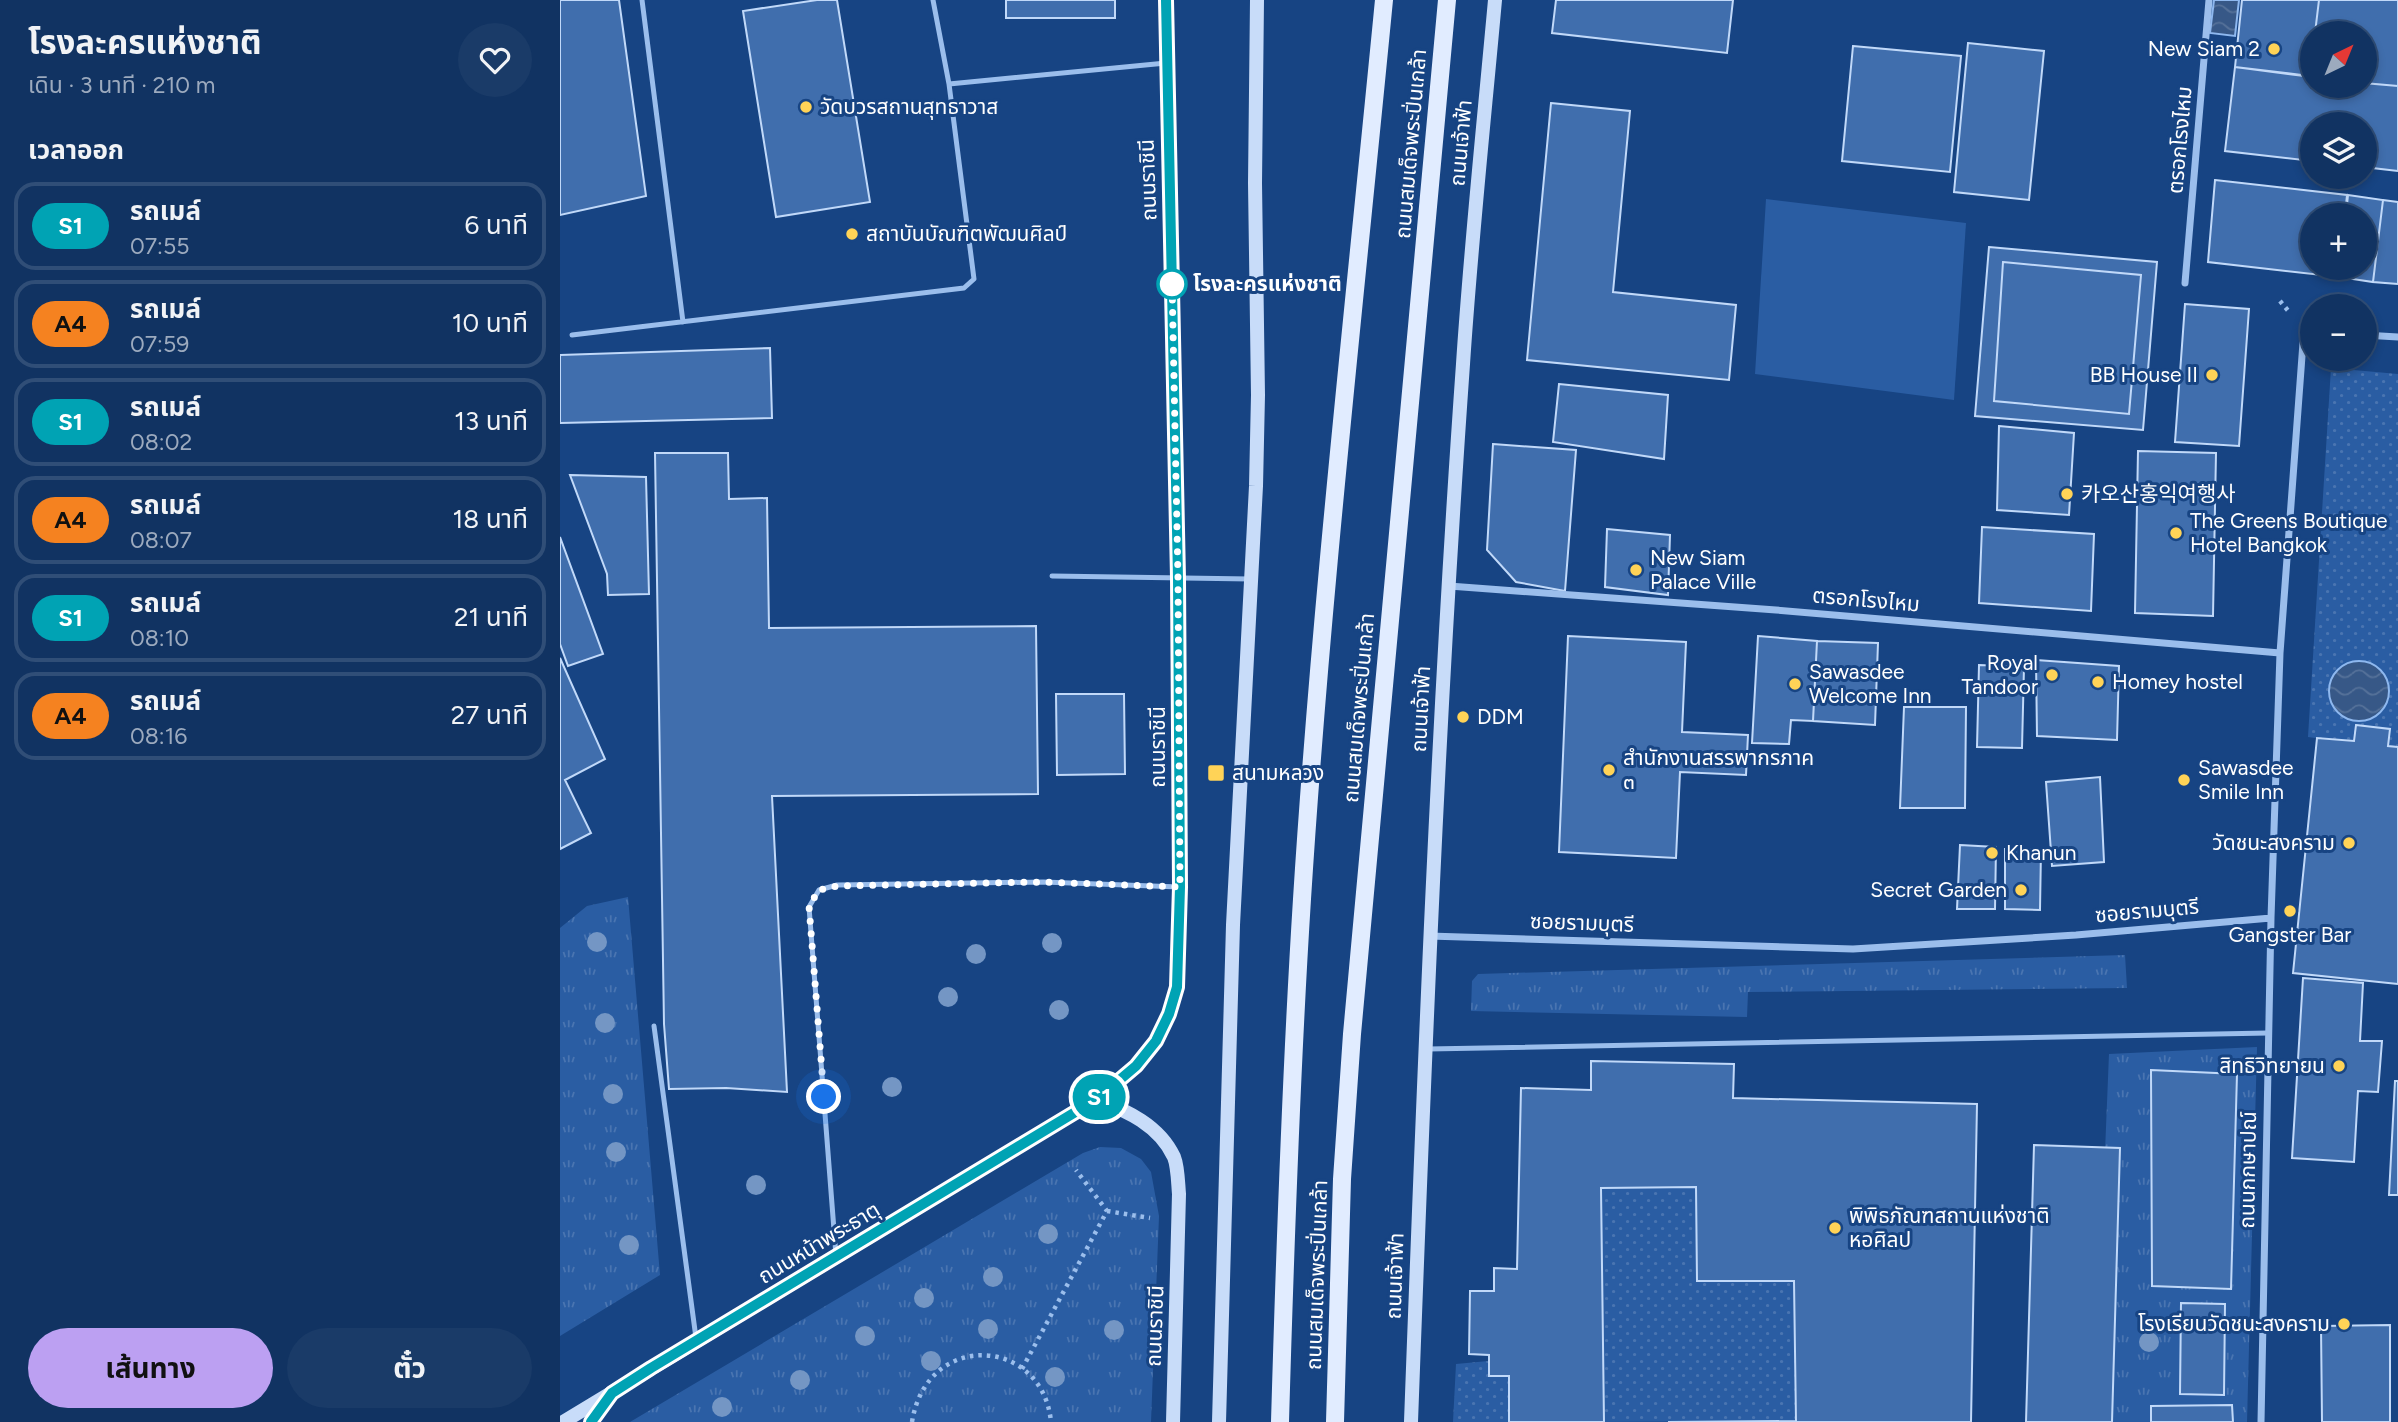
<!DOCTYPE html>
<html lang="th">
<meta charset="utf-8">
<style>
body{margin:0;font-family:Figtree,"Noto Sans KR","Noto Sans Thai",sans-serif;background:#1a3b68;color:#f1f3f6;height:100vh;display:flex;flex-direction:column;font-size:26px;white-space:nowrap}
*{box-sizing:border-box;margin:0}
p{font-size:23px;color:#9caabe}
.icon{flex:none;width:38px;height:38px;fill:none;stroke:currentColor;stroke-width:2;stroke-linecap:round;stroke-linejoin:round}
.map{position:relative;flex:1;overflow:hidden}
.sheet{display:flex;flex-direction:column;background:#113362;width:560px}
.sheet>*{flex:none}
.badge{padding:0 14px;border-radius:23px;font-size:24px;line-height:46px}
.needle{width:46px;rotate:43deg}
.fabs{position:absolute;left:1740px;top:21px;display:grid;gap:14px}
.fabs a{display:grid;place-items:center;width:77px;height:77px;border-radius:50%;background:#113362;box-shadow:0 4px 10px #0003,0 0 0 2px #304e77;font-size:35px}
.you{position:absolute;width:35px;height:35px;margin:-18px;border:5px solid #fff;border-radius:50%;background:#1a73e8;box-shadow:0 0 0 10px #1a73e833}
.map>.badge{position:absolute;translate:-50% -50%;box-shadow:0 0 0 4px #fff}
h2{padding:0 28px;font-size:26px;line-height:63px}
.round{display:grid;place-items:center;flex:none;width:74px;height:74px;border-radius:37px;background:#1a3b68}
.summary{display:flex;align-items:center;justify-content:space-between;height:119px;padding:0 28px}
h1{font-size:33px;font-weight:700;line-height:52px}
.button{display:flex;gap:14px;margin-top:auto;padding:14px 28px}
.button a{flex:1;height:80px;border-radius:42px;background:#bca0f2;color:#111;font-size:28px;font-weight:700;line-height:80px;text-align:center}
.button a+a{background:#1a3b68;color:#f1f3f6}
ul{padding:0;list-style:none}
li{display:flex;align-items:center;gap:21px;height:88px;margin:0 14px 10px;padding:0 14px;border:4px solid #304e77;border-radius:21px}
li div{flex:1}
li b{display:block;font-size:26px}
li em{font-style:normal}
li .badge{min-width:77px;font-weight:700;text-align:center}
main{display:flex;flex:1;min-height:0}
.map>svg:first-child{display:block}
.grass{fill:url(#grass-tufts)}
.garden{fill:url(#garden-dots)}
.pitch{fill:#2a5da3}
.water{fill:url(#water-waves);stroke:#8eb8ef;stroke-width:2}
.building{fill:#406ead;stroke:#c1d9f9;stroke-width:2}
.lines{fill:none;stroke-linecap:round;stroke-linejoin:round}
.path{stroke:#9bbeec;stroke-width:4.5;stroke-dasharray:3.5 5;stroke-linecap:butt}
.lane{stroke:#9bbeec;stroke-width:5}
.street{stroke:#9bbeec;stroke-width:7}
.secondary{stroke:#c8dcf9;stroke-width:14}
.primary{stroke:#e1ecff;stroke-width:18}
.tree{fill:#7496c4}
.line-casing{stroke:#fff;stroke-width:16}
.line{stroke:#00a3b4;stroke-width:10}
.walk{stroke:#fff;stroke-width:7;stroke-dasharray:0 12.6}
.poi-dot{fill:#ffd357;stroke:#174483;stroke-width:2.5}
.stop-dot{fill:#fff;stroke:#00a3b4;stroke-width:3.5}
.labels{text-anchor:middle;stroke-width:6;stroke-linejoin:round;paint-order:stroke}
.poi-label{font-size:21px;fill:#fff;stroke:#174483;text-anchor:start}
.street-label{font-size:21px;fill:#fff;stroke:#174483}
.stop-label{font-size:21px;font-weight:bold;fill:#fff;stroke:#174483;text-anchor:start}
</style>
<main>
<section class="sheet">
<div class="summary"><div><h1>โรงละครแห่งชาติ</h1><p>เดิน · 3 นาที · 210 m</p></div><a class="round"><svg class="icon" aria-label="heart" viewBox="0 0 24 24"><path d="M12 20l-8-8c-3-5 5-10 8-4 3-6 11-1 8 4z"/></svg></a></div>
<h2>เวลาออก</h2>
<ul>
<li><span class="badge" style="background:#00a3b4;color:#fff">S1</span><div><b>รถเมล์</b><p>07:55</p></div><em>6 นาที</em></li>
<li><span class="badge" style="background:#f58220;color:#111">A4</span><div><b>รถเมล์</b><p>07:59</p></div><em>10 นาที</em></li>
<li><span class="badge" style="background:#00a3b4;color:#fff">S1</span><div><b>รถเมล์</b><p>08:02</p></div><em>13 นาที</em></li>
<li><span class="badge" style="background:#f58220;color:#111">A4</span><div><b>รถเมล์</b><p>08:07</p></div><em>18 นาที</em></li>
<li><span class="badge" style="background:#00a3b4;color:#fff">S1</span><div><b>รถเมล์</b><p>08:10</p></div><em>21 นาที</em></li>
<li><span class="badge" style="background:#f58220;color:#111">A4</span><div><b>รถเมล์</b><p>08:16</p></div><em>27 นาที</em></li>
</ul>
<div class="button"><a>เส้นทาง</a><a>ตั๋ว</a></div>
</section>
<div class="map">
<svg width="1838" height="1422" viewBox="0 0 1838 1422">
<defs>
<pattern id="grass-tufts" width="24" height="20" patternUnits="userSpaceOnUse" patternTransform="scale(1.75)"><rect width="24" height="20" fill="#2a5da3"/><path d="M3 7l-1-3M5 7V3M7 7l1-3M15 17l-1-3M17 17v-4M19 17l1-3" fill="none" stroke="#4a75b1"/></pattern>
<pattern id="garden-dots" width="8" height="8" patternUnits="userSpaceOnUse" patternTransform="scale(1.75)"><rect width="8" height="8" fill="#2a5da3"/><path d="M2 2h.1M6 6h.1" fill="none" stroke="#4a75b1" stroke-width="1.8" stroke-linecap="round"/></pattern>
<pattern id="water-waves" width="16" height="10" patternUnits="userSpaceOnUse" patternTransform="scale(1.75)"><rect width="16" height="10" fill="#375887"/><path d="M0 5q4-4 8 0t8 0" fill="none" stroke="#557199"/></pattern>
</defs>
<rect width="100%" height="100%" fill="#174483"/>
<path class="grass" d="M68 897 100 1275 0 1336V928L27 906Z
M1565 955 1567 988 1188 992 1187 1017 911 1011 912 981 918 974Z
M1697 1047 1687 1422H1534L1549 1054Z
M540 1147 561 1148 581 1159 591 1172 599 1216 591 1422H70L523 1153Z"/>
<path class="garden" d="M1771 368 1838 374V749L1748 737Z
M1136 1187 1137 1281H1234L1236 1421 1044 1422 1041 1188Z
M972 1357 978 1422H893L896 1364Z"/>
<path class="pitch" d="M1206 199 1406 223 1394 400 1195 374Z"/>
<path class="water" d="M1654 0H1679L1675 36 1650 33Z
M1769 691a30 30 0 1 1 60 0a30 30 0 1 1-60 0Z"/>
<path class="building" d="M0 0H59L86 196 0 215Z
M257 0H277L310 202 216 217 183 11Z
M446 0H555V18H446Z
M996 0H1173L1167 53 992 33Z
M1682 0H1759L1755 33H1752L1750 76 1675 67Z
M1759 0H1838V86L1804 83V33H1755Z
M1408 43 1484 51 1469 200 1394 192Z
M1293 46 1401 56 1390 172 1282 161Z
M1675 67 1752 77V86H1804V83L1838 86V171L1804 167V124H1752V161L1665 151Z
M991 103 1070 111 1053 292 1176 305 1169 380 967 360Z
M1655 180 1787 195 1785 215H1752V268H1780L1779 277 1648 262Z
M1788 195 1823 200 1813 282 1779 277 1780 268H1804V215H1786Z
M1823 200 1838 202V284L1813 282Z
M1429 247 1597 262 1583 430 1415 416Z
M1443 262 1581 275 1569 414 1434 401Z
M1625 304 1689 309 1679 446 1615 442Z
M210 348 212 418 0 423V355Z
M999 384 1108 395 1104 459 993 442Z
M1439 426 1514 433 1509 515 1437 510Z
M933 444 1016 450 1005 591 956 582 927 550Z
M1578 451 1656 453 1653 616 1575 613Z
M95 453H168L169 499 207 498 209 628 476 626 478 794 212 796 227 1092 166 1088 109 1089 104 1024Z
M10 475 86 477 89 594 48 595 47 574Z
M1422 527 1534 534 1531 611 1419 603Z
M1047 529 1110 535 1108 595 1045 587Z
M0 537 43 654 8 666 0 644Z
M1008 636 1126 642 1122 732 1188 735 1186 775 1120 772 1116 858 999 852Z
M1198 636 1257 641 1253 721 1231 720 1229 744 1192 743Z
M1257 641 1318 643 1315 725 1253 721Z
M0 658 45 759 5 780 31 833 0 849Z
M1476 660 1559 666 1557 740 1477 736Z
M1419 665 1464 667 1462 748 1417 747Z
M496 694H564L565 774 497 775Z
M1344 707H1406L1405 808H1340Z
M1796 725 1830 729 1828 746 1838 747V984L1733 973 1757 738 1794 741Z
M1540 777 1544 862 1492 866 1486 782Z
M1400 845 1436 847 1435 909H1397Z
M1445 849H1481L1480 910 1445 909Z
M1743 978 1803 983 1800 1041H1822L1818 1092 1798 1091 1794 1162 1732 1158Z
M1031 1061 1174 1064 1173 1098 1417 1104 1411 1422H1108L1236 1421 1234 1281H1137L1136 1187 1041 1188 1044 1422H949V1376H929V1355L909 1354 910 1291H934V1268L957 1269 961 1088 1031 1090Z
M1591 1070 1677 1074 1671 1289 1592 1286Z
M1835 1081H1838V1195H1829Z
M1474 1145 1560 1148 1552 1422H1466Z
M1621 1303 1665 1304 1664 1395 1620 1394Z
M1830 1325V1422H1762L1761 1326Z
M1672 1405 1673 1422H1591V1406Z"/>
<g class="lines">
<path class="path" d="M1720 301 1730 313
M547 1211 590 1218
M462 1369 547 1211 516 1170
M352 1422C367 1329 483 1337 491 1422"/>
<path class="lane" d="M82 0 123 322
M373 0 389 84
M12 335 404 288 414 279 389 84 606 63
M492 576 690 579
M94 1026 136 1338
M868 1049 1708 1033
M276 1256 249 907 259 890 277 885 483 882 620 887"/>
<path class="street" d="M1625 283 1649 0
M1804 335 1838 337
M889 586 1216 610 1720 653
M869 936 1293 949 1516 935 1711 918 1720 653 1744 329 1752 330
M1701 1422 1711 918"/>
<path class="secondary" d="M537 1099C567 1111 599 1125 614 1157 618 1167 618 1183 619 1194L613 1422
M3 1422 537 1099 576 1066 596 1041 609 1014 617 987 620 887 618 578 606 0
M31 1422 49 1397
M659 1422 673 925 696 486 698 395 695 183 697 0
M851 1422C864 1069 878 716 903 364 911 242 924 121 935 0"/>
<path class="primary" d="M720 1422C725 1248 731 1073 742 899 761 599 795 299 824 0
M775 1422 782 1179 792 1034 887 0"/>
</g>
<g class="tree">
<circle cx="37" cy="942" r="10"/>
<circle cx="492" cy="943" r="10"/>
<circle cx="416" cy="954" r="10"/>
<circle cx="388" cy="997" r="10"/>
<circle cx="499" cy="1010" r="10"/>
<circle cx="45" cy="1023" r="10"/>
<circle cx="332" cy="1087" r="10"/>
<circle cx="53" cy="1094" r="10"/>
<circle cx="56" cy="1152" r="10"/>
<circle cx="196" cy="1185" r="10"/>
<circle cx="488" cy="1234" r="10"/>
<circle cx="69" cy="1245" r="10"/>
<circle cx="433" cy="1277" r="10"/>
<circle cx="364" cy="1298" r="10"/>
<circle cx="428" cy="1329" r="10"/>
<circle cx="554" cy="1330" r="10"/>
<circle cx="305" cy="1336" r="10"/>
<circle cx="1589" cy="1342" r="10"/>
<circle cx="371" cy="1361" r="10"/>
<circle cx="495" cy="1377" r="10"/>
<circle cx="240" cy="1380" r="10"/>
<circle cx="162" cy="1407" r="10"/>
</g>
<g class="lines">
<defs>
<path id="line" d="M31 1422 52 1393 91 1368 537 1099 576 1066 596 1041 609 1014 617 987 620 887 618 578 606 0"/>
</defs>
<use href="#line" class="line-casing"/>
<use href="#line" class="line"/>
<path class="walk" d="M264 1097 249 906 259 890 277 886 483 882 620 887 618 578 612 281V284"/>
</g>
<g class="poi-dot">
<circle cx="1714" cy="49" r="7"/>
<circle cx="246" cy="107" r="7"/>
<circle cx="292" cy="234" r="7"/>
<circle cx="1652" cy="375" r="7"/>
<circle cx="1507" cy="494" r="7"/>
<circle cx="1616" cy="533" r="7"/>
<circle cx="1076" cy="570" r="7"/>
<circle cx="1492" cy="675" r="7"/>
<circle cx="1538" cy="682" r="7"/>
<circle cx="1235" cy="684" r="7"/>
<circle cx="903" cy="717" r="7"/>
<circle cx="1049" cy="770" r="7"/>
<rect x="647" y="764" width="18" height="18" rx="3.5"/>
<circle cx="1624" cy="780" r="7"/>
<circle cx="1789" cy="843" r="7"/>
<circle cx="1432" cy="853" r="7"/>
<circle cx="1461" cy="890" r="7"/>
<circle cx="1730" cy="911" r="7"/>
<circle cx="1779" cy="1066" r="7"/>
<circle cx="1275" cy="1228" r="7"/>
<circle cx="1784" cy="1324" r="7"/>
</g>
<circle class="stop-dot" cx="612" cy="284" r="14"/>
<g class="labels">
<g class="poi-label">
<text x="1700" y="56" text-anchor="end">New Siam 2</text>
<text x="260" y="114">วัดบวรสถานสุทธาวาส</text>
<text x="306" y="241">สถาบันบัณฑิตพัฒนศิลป์</text>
<text x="1638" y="382" text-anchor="end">BB House II</text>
<text x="1521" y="501">카오산홍익여행사</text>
<text x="1630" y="528">The Greens Boutique<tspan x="1630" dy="24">Hotel Bangkok</tspan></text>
<text x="1090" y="565">New Siam<tspan x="1090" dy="24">Palace Ville</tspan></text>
<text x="1478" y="670" text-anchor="end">Royal<tspan x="1478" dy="24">Tandoor</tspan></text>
<text x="1249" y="679">Sawasdee<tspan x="1249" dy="24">Welcome Inn</tspan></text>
<text x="1552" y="689">Homey hostel</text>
<text x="917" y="724">DDM</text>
<text x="1063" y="765">สำนักงานสรรพากรภาค<tspan x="1063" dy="24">๓</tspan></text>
<text x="1638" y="775">Sawasdee<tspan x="1638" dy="24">Smile Inn</tspan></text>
<text x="672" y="780">สนามหลวง</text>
<text x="1775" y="850" text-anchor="end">วัดชนะสงคราม</text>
<text x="1446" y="860">Khanun</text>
<text x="1447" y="897" text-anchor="end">Secret Garden</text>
<text x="1730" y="942" text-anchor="middle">Gangster Bar</text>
<text x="1765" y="1073" text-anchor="end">สิทธิวิทยายน</text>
<text x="1289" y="1223">พิพิธภัณฑสถานแห่งชาติ<tspan x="1289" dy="24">หอศิลป</tspan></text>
<text x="1770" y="1331" text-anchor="end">โรงเรียนวัดชนะสงคราม</text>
</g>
<g class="street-label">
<text transform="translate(1620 140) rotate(-85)" y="7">ตรอกโรงไหม</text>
<text transform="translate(901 143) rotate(-85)" y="7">ถนนเจ้าฟ้า</text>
<text transform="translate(851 144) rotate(-85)" y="7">ถนนสมเด็จพระปิ่นเกล้า</text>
<text transform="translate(588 180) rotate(-92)" y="7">ถนนราชินี</text>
<text transform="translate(1306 600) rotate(5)" y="7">ตรอกโรงไหม</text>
<text transform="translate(799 708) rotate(-85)" y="7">ถนนสมเด็จพระปิ่นเกล้า</text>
<text transform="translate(861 709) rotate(-87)" y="7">ถนนเจ้าฟ้า</text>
<text transform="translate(598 747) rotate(-90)" y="7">ถนนราชินี</text>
<text transform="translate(1587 911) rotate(-5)" y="7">ซอยรามบุตรี</text>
<text transform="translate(1022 923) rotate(2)" y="7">ซอยรามบุตรี</text>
<text transform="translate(1688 1170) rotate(-89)" y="7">ถนนกกษาปณ์</text>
<text transform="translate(259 1243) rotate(-31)" y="7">ถนนหน้าพระธาตุ</text>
<text transform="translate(757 1275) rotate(-88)" y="7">ถนนสมเด็จพระปิ่นเกล้า</text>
<text transform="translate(835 1276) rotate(-88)" y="7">ถนนเจ้าฟ้า</text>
<text transform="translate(595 1326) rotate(-88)" y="7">ถนนราชินี</text>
</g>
<g class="stop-label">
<text x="633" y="291">โรงละครแห่งชาติ</text>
</g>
</g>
</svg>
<div class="fabs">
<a><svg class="needle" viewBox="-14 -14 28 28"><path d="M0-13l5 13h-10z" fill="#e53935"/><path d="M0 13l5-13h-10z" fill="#9caabe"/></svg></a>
<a><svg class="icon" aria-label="layers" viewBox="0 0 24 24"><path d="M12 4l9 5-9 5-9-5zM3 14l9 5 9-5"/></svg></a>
<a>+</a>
<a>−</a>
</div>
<div class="you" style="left:264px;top:1097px"></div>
<b class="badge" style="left:539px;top:1097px;background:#00a3b4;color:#fff">S1</b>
</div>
</main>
